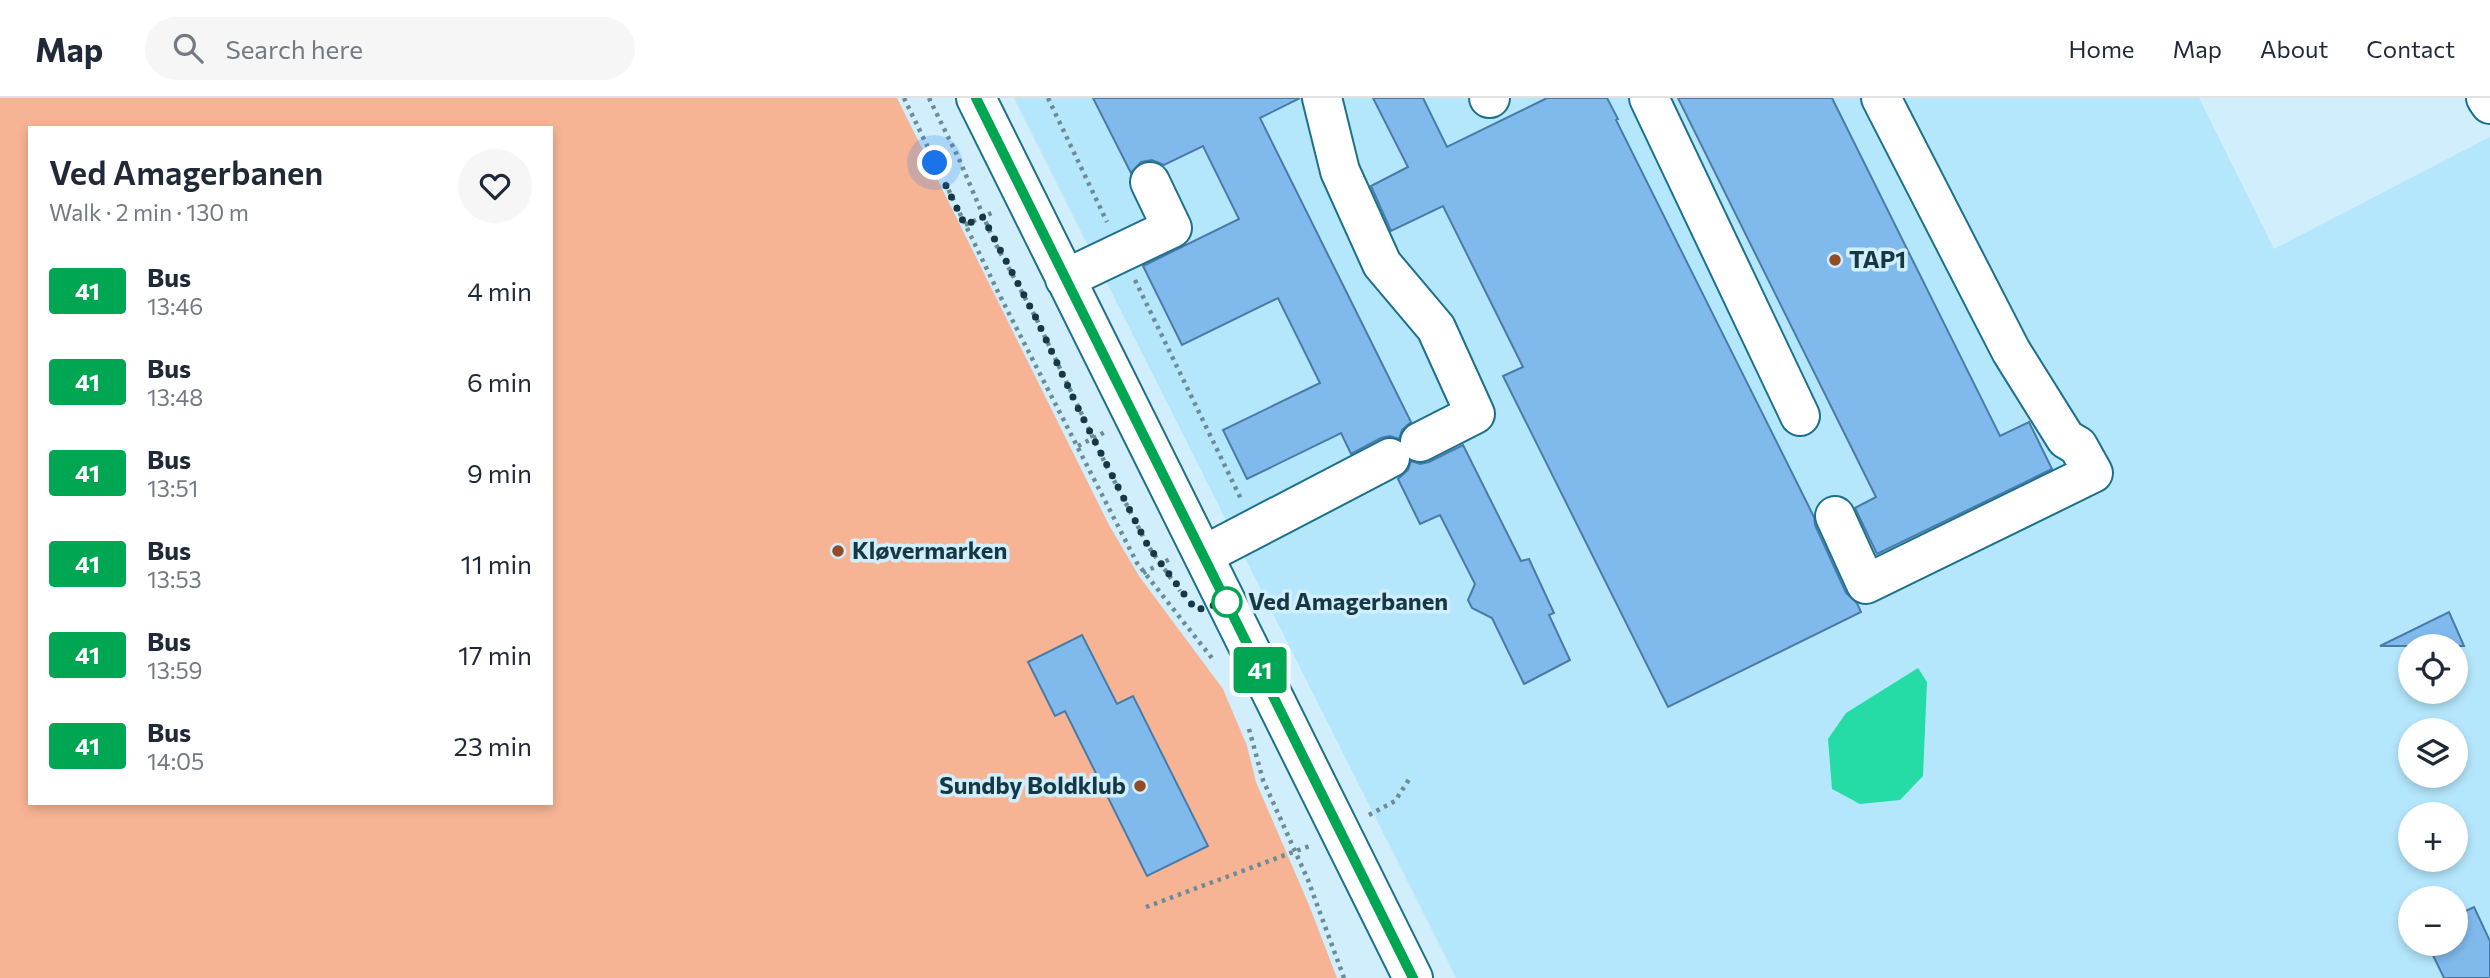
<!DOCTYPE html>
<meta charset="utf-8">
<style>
body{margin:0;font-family:Commissioner,sans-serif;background:#f6f6f7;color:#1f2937;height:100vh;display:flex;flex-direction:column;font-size:26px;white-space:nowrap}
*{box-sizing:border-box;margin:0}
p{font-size:23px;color:#747a83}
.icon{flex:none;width:38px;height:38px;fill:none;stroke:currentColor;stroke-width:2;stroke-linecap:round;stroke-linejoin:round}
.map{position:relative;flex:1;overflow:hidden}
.details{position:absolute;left:28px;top:28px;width:525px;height:679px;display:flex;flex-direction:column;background:#fff;border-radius:0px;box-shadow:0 4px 10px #0003}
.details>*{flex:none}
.badge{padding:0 14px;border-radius:5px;font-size:24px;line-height:46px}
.buttons{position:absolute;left:2398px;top:536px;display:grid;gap:14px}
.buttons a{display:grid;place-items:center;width:70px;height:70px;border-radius:50%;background:#fff;box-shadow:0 4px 10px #0003;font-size:35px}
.you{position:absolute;width:35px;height:35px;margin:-18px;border:5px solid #fff;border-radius:50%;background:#1a73e8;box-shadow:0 0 0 10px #1a73e833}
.map>.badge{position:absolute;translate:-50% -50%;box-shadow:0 0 0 4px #fff}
.round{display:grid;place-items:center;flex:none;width:74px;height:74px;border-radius:37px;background:#f6f6f7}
.summary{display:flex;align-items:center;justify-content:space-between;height:119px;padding:0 21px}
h1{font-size:33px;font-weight:600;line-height:52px}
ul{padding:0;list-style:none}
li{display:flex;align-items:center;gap:21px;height:91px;padding:0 21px}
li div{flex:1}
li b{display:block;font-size:26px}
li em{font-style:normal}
li .badge{min-width:77px;font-weight:700;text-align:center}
header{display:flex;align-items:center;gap:42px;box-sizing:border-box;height:98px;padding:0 35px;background:#fff;border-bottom:2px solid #e0e1e3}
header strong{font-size:33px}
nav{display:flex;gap:38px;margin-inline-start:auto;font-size:24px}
.search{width:490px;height:63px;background:#f6f6f7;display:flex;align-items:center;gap:18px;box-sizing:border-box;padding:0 24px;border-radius:38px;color:#747a83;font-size:26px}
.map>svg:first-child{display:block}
.built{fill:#b5e7fc;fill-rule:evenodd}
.green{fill:#f7b494;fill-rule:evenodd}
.water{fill:#25dca6}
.building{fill:#80baed;stroke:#487ba7;stroke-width:2}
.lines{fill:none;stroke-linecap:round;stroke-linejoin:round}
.minor-casing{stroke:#1c708d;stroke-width:42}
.path{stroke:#6b8b98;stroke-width:4.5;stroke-dasharray:3.5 5;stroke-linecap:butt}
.minor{stroke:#fff;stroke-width:38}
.line-casing{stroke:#fff;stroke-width:16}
.line{stroke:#00a651;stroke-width:10}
.walk{stroke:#163744;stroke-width:7;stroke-dasharray:0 12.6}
.poi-dot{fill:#934c26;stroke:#d0eefb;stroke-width:2.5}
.stop-dot{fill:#fff;stroke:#00a651;stroke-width:3.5}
.labels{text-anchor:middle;stroke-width:7;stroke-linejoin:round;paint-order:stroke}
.poi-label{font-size:24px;font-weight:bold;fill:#163744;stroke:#d0eefb;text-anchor:start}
.stop-label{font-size:24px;font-weight:bold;fill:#163744;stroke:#d0eefb;text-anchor:start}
</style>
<header>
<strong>Map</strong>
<div class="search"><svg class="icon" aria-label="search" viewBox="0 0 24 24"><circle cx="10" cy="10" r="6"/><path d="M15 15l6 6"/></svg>Search here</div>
<nav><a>Home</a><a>Map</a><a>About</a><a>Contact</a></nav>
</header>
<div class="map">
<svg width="2490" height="880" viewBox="0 0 2490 880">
<rect width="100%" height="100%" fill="#d0eefb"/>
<path class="built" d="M1014 0H2199L2274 151 2490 39V880H1456ZM2410 548H2455V593H2410ZM2410 632H2455V677H2410ZM2410 716H2455V761H2410ZM2410 800H2455V845H2410Z"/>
<path class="green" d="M0 0H897L1109 427 1139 478 1223 591 1247 648 1256 684 1309 807 1337 880H0ZM30 30H551V705H30Z"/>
<path class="water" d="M1918 570 1927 584 1923 678 1900 702 1860 706 1832 691 1828 641 1846 615Z"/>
<path class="building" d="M1093 0H1300L1260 20 1411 324 1402 332 1399 341 1390 338 1381 340 1351 356 1341 335 1247 381 1223 332 1320 285 1278 200 1182 247 1143 168 1239 121 1203 48 1164 67 1152 62 1141 64 1131 75Z
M1373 0H1423L1447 49 1547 0H1607L1618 21 1616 22 1814 419 1815 427 1846 495 1857 505 1861 514 1668 609 1503 278 1523 269 1443 108 1391 133 1371 88 1408 69Z
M1678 0H1832L2000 338 2029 324 2052 371 1877 456 1855 410 1876 399Z
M1463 347 1521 463 1529 461 1554 515 1549 517 1570 562 1524 586 1492 520 1472 510 1468 502 1475 486 1440 417 1420 426 1398 381 1408 372 1411 363 1420 366 1429 364Z
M2449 514 2464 548H2380Z
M1082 537 1117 606 1133 598 1208 748 1147 778 1065 613 1055 618 1028 564Z
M2474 809 2490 843V880H2444L2427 845H2455V818Z"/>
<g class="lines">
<defs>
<path id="minor" d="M976 0 1413 880
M1322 0 1340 73 1382 166 1436 230 1475 316 1420 344
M1489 0H1490
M1649 0 1800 318
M2486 0 2490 6
M1065 181 1172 130 1150 84
M1835 418 1866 486 2093 375 2078 348 2066 341 2011 253 1881 0
M1204 457 1390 360"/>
</defs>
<use href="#minor" class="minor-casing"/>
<path class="path" d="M904 0 999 196 1137 465 1215 564
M929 0 959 61 994 143 1036 220 1105 365 1148 448 1180 493
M1048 0 1107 124
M965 127 996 113
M1135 182 1241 401
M1078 348 1105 334
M1143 475 1170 461
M1249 631 1263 682 1308 782 1344 880
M1369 717 1395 703 1410 680
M1146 809 1312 747"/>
<use href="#minor" class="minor"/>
</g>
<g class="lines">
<defs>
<path id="line" d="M976 0 1413 880"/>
</defs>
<use href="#line" class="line-casing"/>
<use href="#line" class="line"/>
<path class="walk" d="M935 65 965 127 983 119 1036 220 1079 312 1148 448 1196 512 1227 504"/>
</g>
<g class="poi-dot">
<circle cx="1835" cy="162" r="7"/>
<circle cx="838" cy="453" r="7"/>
<circle cx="1140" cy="688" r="7"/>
</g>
<circle class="stop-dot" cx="1227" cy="504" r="14"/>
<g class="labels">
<g class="poi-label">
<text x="1849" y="170">TAP1</text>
<text x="852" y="461">Kløvermarken</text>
<text x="1126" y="696" text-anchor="end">Sundby Boldklub</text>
</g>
<g class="stop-label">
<text x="1248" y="512">Ved Amagerbanen</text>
</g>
</g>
</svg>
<div class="buttons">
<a><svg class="icon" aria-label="locate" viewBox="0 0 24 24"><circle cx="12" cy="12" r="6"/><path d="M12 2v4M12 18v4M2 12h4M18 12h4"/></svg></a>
<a><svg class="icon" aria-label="layers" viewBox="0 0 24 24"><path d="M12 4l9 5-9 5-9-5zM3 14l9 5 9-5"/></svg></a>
<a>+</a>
<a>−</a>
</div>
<div class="you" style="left:935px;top:65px"></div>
<b class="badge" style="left:1260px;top:572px;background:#00a651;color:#fff">41</b>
<section class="details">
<div class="summary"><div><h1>Ved Amagerbanen</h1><p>Walk · 2 min · 130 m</p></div><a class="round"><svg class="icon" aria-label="heart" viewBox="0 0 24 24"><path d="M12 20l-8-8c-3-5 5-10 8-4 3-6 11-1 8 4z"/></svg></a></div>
<ul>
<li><span class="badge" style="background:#00a651;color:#fff">41</span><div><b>Bus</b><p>13:46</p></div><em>4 min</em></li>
<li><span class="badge" style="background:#00a651;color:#fff">41</span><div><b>Bus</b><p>13:48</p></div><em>6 min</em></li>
<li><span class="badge" style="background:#00a651;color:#fff">41</span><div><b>Bus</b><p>13:51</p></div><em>9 min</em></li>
<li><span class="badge" style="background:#00a651;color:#fff">41</span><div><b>Bus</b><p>13:53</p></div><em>11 min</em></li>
<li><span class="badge" style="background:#00a651;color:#fff">41</span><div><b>Bus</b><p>13:59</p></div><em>17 min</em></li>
<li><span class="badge" style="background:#00a651;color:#fff">41</span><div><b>Bus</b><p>14:05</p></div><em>23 min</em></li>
</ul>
</section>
</div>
